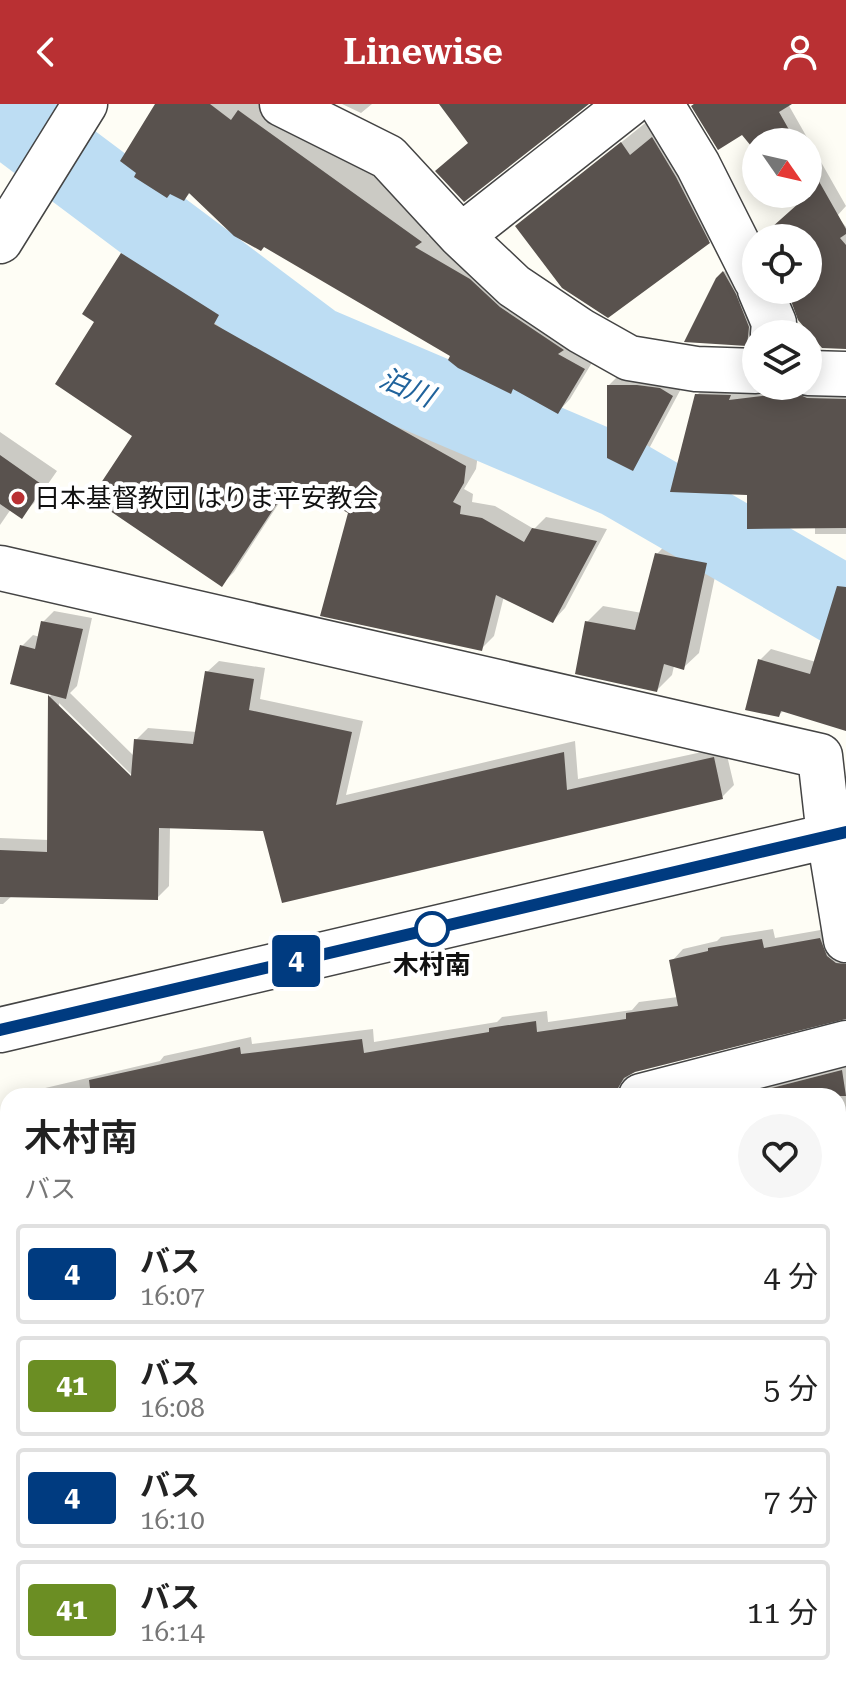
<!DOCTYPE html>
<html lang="ja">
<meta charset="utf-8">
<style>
body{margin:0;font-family:"Roboto Serif","Noto Sans JP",serif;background:#f6f6f6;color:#222;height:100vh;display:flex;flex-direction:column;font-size:30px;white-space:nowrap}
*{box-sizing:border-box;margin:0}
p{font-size:26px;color:#767676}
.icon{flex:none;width:44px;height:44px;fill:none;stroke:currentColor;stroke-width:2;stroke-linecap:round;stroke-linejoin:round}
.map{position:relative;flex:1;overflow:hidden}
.sheet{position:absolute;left:0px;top:984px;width:846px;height:602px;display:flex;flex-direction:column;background:#fff;border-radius:24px 24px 0 0;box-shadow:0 4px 20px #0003}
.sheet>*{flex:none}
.badge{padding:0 16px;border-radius:6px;font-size:28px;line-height:52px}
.needle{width:52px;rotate:124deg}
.controls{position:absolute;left:742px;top:24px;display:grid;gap:16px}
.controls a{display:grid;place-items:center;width:80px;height:80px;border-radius:50%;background:#fff;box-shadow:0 4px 20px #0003;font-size:40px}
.map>.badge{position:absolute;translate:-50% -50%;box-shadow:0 0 0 4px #fff}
.round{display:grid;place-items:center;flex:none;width:84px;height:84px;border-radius:42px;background:#f6f6f6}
.summary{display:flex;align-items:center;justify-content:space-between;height:136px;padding:0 24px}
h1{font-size:38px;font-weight:600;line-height:60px}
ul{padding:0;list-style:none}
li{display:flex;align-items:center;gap:24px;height:100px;margin:0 16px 12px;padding:0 8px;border:4px solid #e0e0e0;border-radius:8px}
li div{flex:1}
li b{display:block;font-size:30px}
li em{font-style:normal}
li .badge{min-width:88px;font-weight:700;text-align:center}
header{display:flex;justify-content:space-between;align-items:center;height:104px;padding:0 24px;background:#b93033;color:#fff;font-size:36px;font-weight:600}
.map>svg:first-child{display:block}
.farmland{fill:url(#farmland-dots)}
.shadow{fill:#0003;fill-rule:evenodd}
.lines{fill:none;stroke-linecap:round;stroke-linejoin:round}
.river{stroke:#bdddf3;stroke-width:82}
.building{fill:#59524e}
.minor-casing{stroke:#444;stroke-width:47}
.minor{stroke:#fff;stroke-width:44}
.line-casing{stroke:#fff;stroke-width:18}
.line{stroke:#003b80;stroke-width:12}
.poi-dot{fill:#b93033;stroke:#fff;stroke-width:3}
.stop-dot{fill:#fff;stroke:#003b80;stroke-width:4}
.labels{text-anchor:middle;stroke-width:8;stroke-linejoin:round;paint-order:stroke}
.poi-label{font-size:26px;fill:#111;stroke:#fff;text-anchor:start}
.stop-label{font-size:26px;font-weight:bold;fill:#111;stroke:#fff}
.water-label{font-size:28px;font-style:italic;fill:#20639c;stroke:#fff}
</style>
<header><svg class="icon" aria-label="back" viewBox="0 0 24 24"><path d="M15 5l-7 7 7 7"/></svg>Linewise<svg class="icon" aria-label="person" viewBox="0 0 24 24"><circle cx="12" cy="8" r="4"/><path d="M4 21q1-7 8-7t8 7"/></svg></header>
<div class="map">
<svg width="846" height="1585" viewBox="0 0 846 1585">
<defs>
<pattern id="farmland-dots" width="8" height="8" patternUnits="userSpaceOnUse" patternTransform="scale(2)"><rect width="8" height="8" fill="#f4f2d6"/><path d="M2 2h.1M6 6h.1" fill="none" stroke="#d0ceb7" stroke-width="1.8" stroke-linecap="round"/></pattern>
</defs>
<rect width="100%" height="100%" fill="#fefdf5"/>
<path class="farmland" d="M8 1327V1500L0 1502V1328Z
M8 1509V1578H40L41 1585H0V1511Z
M208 1578H326L328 1585H210Z"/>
<path class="shadow" d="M157 0H273L322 42 407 90 439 119 427 131 483 163 596 252 570 295 558 308 452 251 191 88 184 95Z
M342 0H372L361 9Z
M693 0H788L846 102 837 112 846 123V243L789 186H808V134L764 132 804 96 799 90H808V38H756V40L744 27 719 43Z
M654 12 718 128 708 138 517 122Z
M135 138 230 198 225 207 478 350 476 365 464 385 473 390 472 398 495 402 534 425 546 413 607 425 565 504 553 517 504 492 494 532 481 545 351 408 294 376 234 468 222 480 135 331 97 218 123 150Z
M729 163 753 217 752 234 747 240 717 175Z
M620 270 683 281 644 354 633 365 609 281Z
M707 281 738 287 780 282 846 285V430H815V422L749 389 697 291Z
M0 328 57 367 36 397 21 412 11 405 0 421Z
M672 434 721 444 699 549 683 564 674 562 672 571 657 586 587 518 603 502 642 509 657 450Z
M54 507 92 514 77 582 70 589 135 653 136 636 148 624 197 628 207 568 219 557 265 564 260 595 363 617 346 691 575 637 578 675 725 643 734 681 722 693 265 725 170 723 169 782 157 794 13 791 3 800H0V734L49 736 50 592 53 589 22 542 33 531 40 533 43 518ZM59 599 139 678 136 681 59 604Z
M846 524V623L784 606 779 611 760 556 771 545 816 558Z
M832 824 846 847V913L634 966 628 972V987L631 992H34L41 985 160 957 164 952 251 933 252 940 373 925 374 938 497 918 502 913 547 907 548 918 632 906 639 898 678 893 672 857 683 845 717 837 721 833 773 825 775 834Z
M846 958V1282L838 1283V992H713Z
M8 1160V1323L0 1324V1161Z
M846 1391V1585H732V1578H838V1393Z
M195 1578H204L205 1585H159Z
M419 1578H581V1580L589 1578H692L696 1585H420Z"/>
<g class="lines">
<path class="river" d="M0 10 16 19 315 243 620 373 846 504"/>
</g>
<path class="building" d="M155 0H210L231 16 238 6 422 138 415 143 470 175 500 203 564 246 558 250 585 265 558 310 513 285 511 290 458 264 448 256 450 252 375 208 264 143 261 147 234 132 189 89 184 97 170 90 167 94 134 73 136 69 120 57Z
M439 0H589L464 98 435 67 468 39Z
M694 0H792L779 8 796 38H756V48L742 31 718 46 691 2Z
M652 33 676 73 710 139 608 214 562 184 515 122 621 38 630 51Z
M808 58 846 125V130L840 134 846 141V245L822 244 798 216 787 186H808V134L762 132 799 99 791 90H808Z
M121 149 219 211 214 220 466 362 464 379 453 398 461 402 460 410 482 414 524 438 532 424 597 437 553 519 496 491 482 547 320 512 348 409 292 377 222 483 91 394 132 332 55 280 94 218 82 210Z
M723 167 736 190 749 223 747 242 684 238 716 174Z
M607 281H637L660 284 673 292 633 367 607 354Z
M793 288 807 294 846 295V424L747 425V391L670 388 695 290 731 291 729 296Z
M0 351 44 382 22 415 0 400Z
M655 449 707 459 684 566 664 560 657 588 575 570 585 517 635 526Z
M837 482 846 483V627L781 607 779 613 745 606 758 555 810 570Z
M41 517 83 525 66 595 10 580 20 541 35 545Z
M205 567 254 575 249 606 352 628 336 701 564 648 567 686 714 653 723 695 282 799 263 727 159 724 158 796 0 793V746L47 748 48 591 131 672 134 635 193 640Z
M820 834 827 852 836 859 846 860V915L635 968 624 974 618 984 567 992H91L89 976 240 943 241 950 362 935 364 949 489 928V924L536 917 537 928 626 915V909L678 902 669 856 708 847V844L762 835 764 844Z
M842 966 846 992H741Z"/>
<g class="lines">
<defs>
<path id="minor" d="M282 0 388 53 461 132 514 182 581 227 629 254 696 265 756 267
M661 0 698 61 756 176
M461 132 629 0
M0 137 85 0
M760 186 774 219 773 230
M808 269 846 270
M0 464 820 652 829 732 846 836
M0 926 846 728
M641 992 846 939
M355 1578 357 1585
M704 1578 706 1585"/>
</defs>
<use href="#minor" class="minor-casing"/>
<use href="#minor" class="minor"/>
</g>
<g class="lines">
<defs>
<path id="line" d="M0 926 846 728"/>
</defs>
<use href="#line" class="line-casing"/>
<use href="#line" class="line"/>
</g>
<circle class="poi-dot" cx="18" cy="394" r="8"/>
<circle class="stop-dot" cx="432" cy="825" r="16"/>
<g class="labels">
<g class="poi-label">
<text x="34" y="403">日本基督教団 はりま平安教会</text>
</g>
<g class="stop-label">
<text x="432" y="870">木村南</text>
</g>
<g class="water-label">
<text transform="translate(407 283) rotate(23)" y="10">泊川</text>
</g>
</g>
</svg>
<div class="controls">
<a><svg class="needle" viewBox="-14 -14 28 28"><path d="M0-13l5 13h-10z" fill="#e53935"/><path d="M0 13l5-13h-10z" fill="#767676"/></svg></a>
<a><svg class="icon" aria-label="locate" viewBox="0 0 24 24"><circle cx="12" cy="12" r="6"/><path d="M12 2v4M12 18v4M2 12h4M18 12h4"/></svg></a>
<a><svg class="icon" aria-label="layers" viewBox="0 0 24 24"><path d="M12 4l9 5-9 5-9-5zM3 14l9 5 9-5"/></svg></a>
</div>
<b class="badge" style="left:296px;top:857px;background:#003b80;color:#fff">4</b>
<section class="sheet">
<div class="summary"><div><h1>木村南</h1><p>バス</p></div><a class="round"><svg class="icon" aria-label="heart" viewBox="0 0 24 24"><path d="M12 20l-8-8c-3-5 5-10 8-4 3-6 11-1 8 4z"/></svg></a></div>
<ul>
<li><span class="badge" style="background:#003b80;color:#fff">4</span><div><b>バス</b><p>16:07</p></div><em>4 分</em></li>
<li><span class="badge" style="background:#6b8e23;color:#fff">41</span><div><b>バス</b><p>16:08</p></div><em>5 分</em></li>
<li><span class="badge" style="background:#003b80;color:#fff">4</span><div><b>バス</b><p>16:10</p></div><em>7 分</em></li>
<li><span class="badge" style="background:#6b8e23;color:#fff">41</span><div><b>バス</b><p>16:14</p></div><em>11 分</em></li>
</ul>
</section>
</div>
